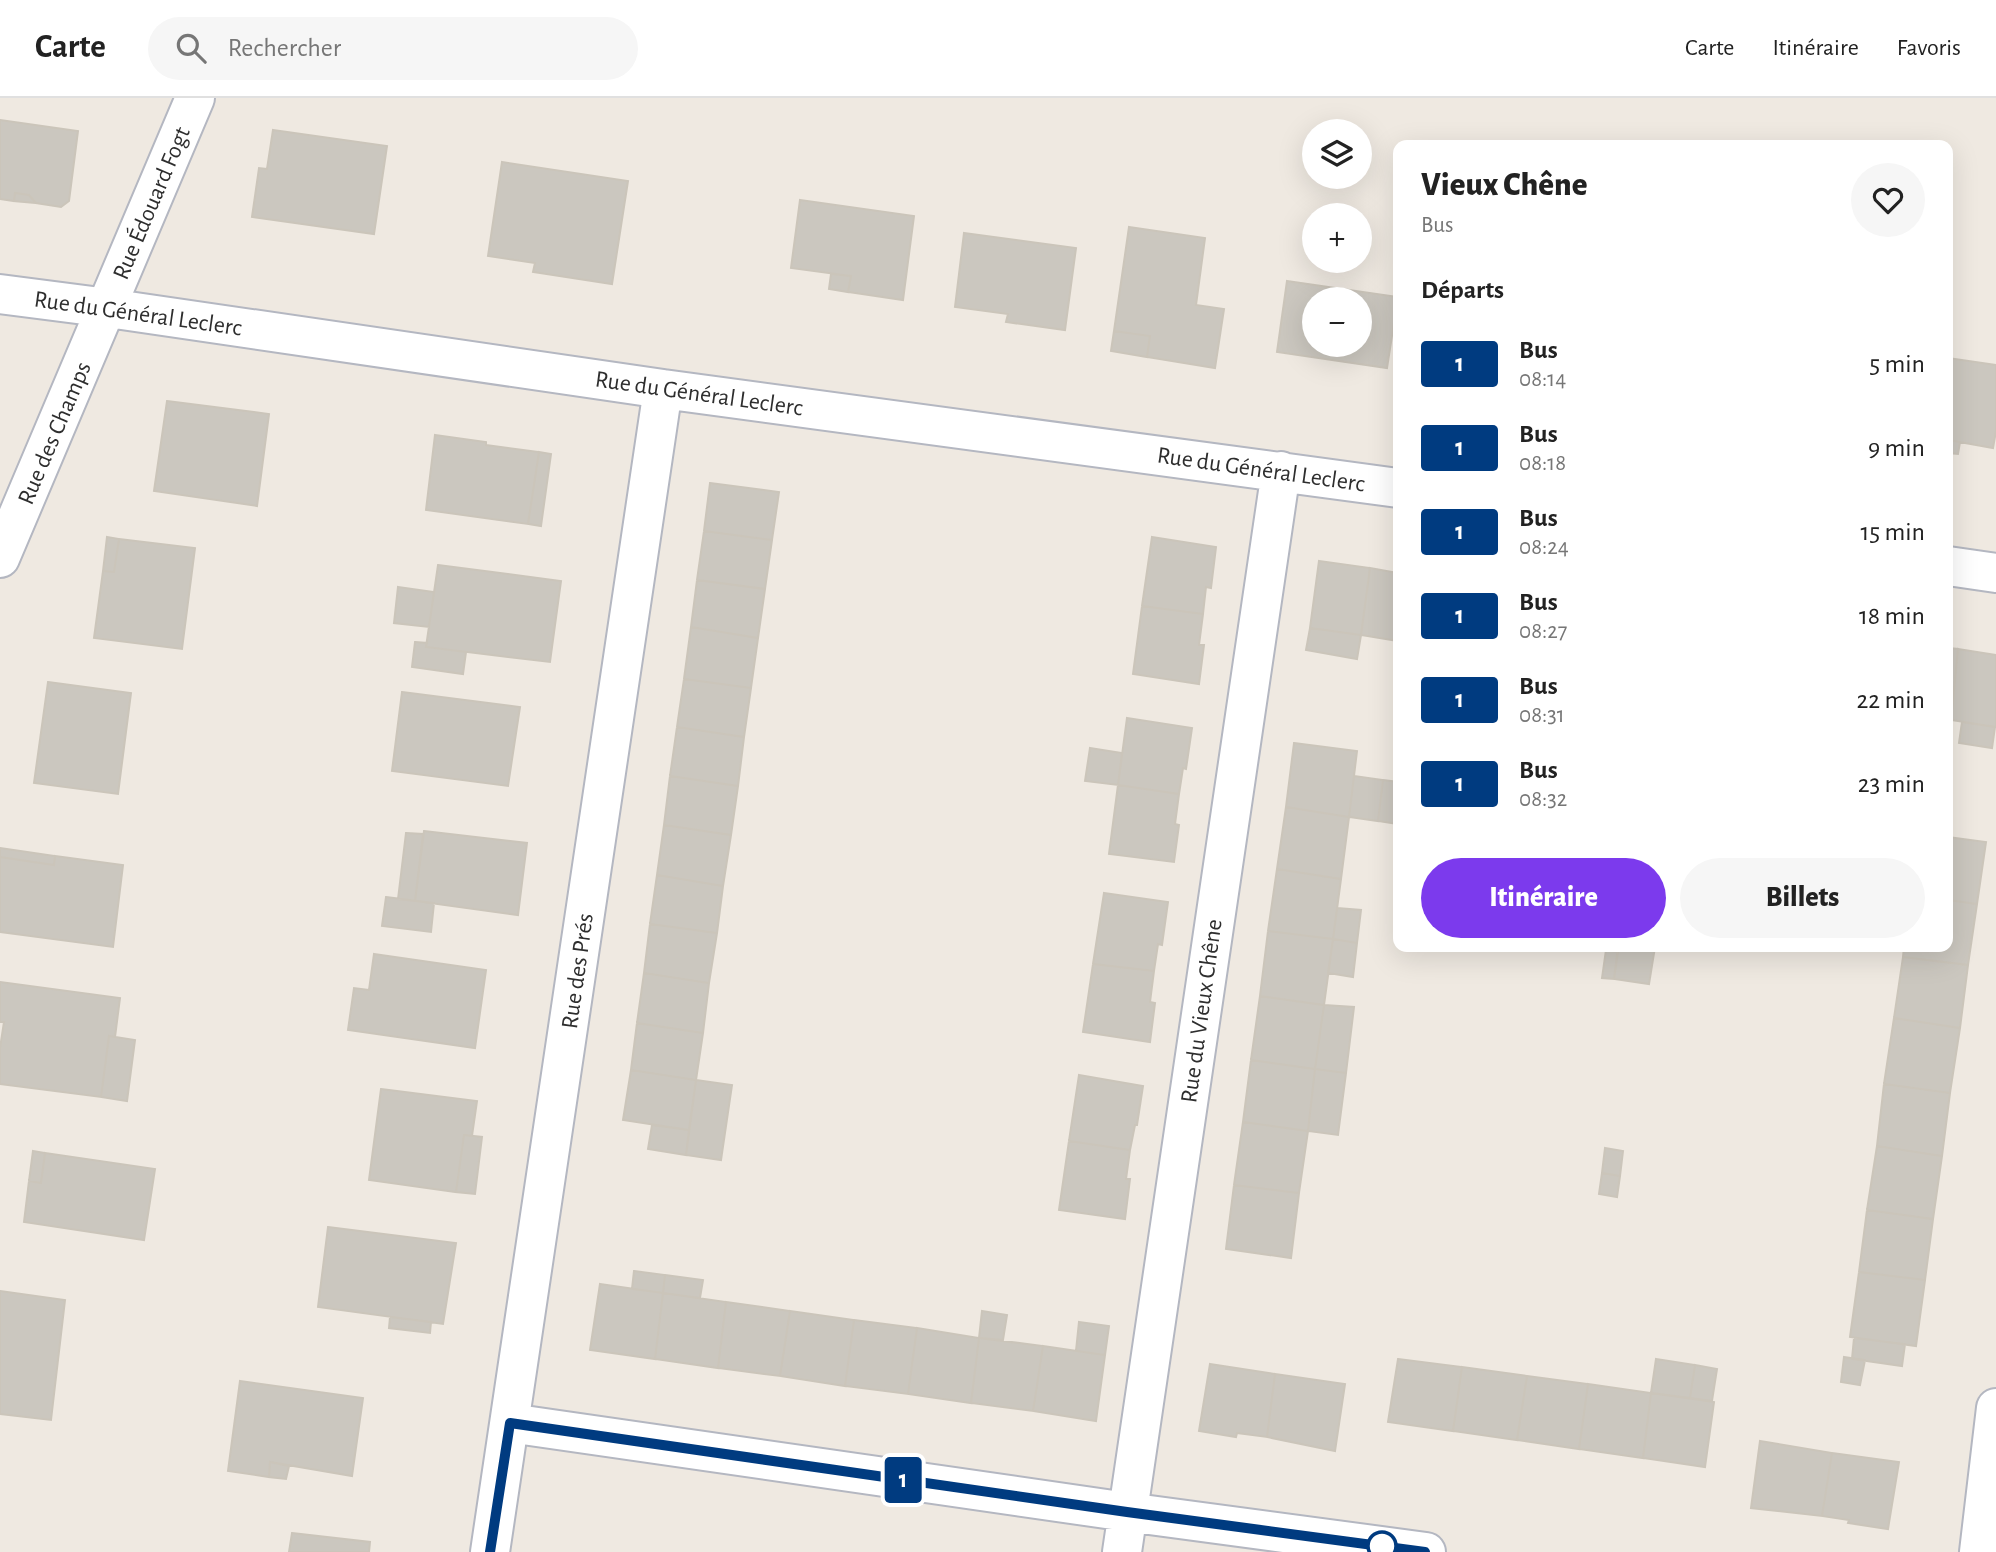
<!DOCTYPE html>
<html lang="fr">
<meta charset="utf-8">
<style>
body{margin:0;font-family:"Alegreya Sans",sans-serif;background:#f6f6f6;color:#222;height:100vh;display:flex;flex-direction:column;font-size:26px;white-space:nowrap}
*{box-sizing:border-box;margin:0}
p{font-size:23px;color:#767676}
.icon{flex:none;width:38px;height:38px;fill:none;stroke:currentColor;stroke-width:2;stroke-linecap:round;stroke-linejoin:round}
.map{position:relative;flex:1;overflow:hidden}
.details{position:absolute;left:1393px;top:42px;width:560px;height:812px;display:flex;flex-direction:column;background:#fff;border-radius:14px;box-shadow:0 7px 28px #0002}
.details>*{flex:none}
.badge{padding:0 14px;border-radius:5px;font-size:24px;line-height:46px}
.buttons{position:absolute;left:1302px;top:21px;display:grid;gap:14px}
.buttons a{display:grid;place-items:center;width:70px;height:70px;border-radius:50%;background:#fff;box-shadow:0 7px 28px #0002;font-size:35px}
.map>.badge{position:absolute;translate:-50% -50%;box-shadow:0 0 0 4px #fff}
h2{padding:0 28px;font-size:26px;line-height:63px}
.round{display:grid;place-items:center;flex:none;width:74px;height:74px;border-radius:37px;background:#f6f6f6}
.summary{display:flex;align-items:center;justify-content:space-between;height:119px;padding:0 28px}
h1{font-size:33px;font-weight:800;line-height:52px}
.cta{display:flex;gap:14px;margin-top:auto;padding:14px 28px}
.cta a{flex:1;height:80px;border-radius:42px;background:#7c3aed;color:#fff;font-size:28px;font-weight:800;line-height:80px;text-align:center}
.cta a+a{background:#f6f6f6;color:#222}
ul{padding:0;list-style:none}
li{display:flex;align-items:center;gap:21px;height:84px;padding:0 28px}
li div{flex:1}
li b{display:block;font-size:26px}
li em{font-style:normal}
li .badge{min-width:77px;font-weight:700;text-align:center}
header{display:flex;align-items:center;gap:42px;box-sizing:border-box;height:98px;padding:0 35px;background:#fff;border-bottom:2px solid #e0e0e0}
header strong{font-size:33px}
nav{display:flex;gap:38px;margin-inline-start:auto;font-size:24px}
.search{width:490px;height:63px;background:#f6f6f6;display:flex;align-items:center;gap:18px;box-sizing:border-box;padding:0 24px;border-radius:38px;color:#767676;font-size:26px}
.map>svg:first-child{display:block}
.building{fill:#cbc7bf;stroke:#cbc5ba;stroke-width:2;fill-rule:evenodd}
.lines{fill:none;stroke-linecap:round;stroke-linejoin:round}
.minor-casing{stroke:#b4b7c1;stroke-width:42}
.minor{stroke:#fff;stroke-width:38}
.line-casing{stroke:#fff;stroke-width:16}
.line{stroke:#003b80;stroke-width:10}
.stop-dot{fill:#fff;stroke:#003b80;stroke-width:3.5}
.labels{text-anchor:middle;stroke-width:7;stroke-linejoin:round;paint-order:stroke}
.street-label{font-size:24px;fill:#2e2e2e;stroke:#fff}
</style>
<header>
<strong>Carte</strong>
<div class="search"><svg class="icon" aria-label="search" viewBox="0 0 24 24"><circle cx="10" cy="10" r="6"/><path d="M15 15l6 6"/></svg>Rechercher</div>
<nav><a>Carte</a><a>Itinéraire</a><a>Favoris</a></nav>
</header>
<div class="map">
<svg width="1996" height="1454" viewBox="0 0 1996 1454">
<rect width="100%" height="100%" fill="#efe9e1"/>
<path class="building" d="M0 22 78 33 69 103 61 109 36 105 29 97 15 95 14 103 0 101Z
M273 32 387 48 374 136 252 119 259 70 267 71Z
M502 64 628 83 612 186 533 174 535 165 488 158Z
M15 95 29 97 36 105 14 103Z
M800 102 914 118 903 202 848 194 851 178 791 170Z
M1129 129 1205 140 1196 207 1224 211 1215 270 1147 259 1150 238 1114 233Z
M964 135 1076 150 1065 232 1006 224 1008 216 955 209Z
M831 176 851 178 848 194 829 191Z
M1287 183 1398 199 1387 270 1277 254ZM1314 201H1360V247H1314Z
M1114 233 1150 238 1147 259 1111 253Z
M1948 260 1996 267V333L1993 350 1948 342Z
M167 303 269 316 257 408 154 393Z
M435 337 486 344V347L539 354 528 426 426 412Z
M1948 342 1960 344 1958 356 1948 355Z
M539 354 551 356 541 428 528 426Z
M710 385 779 394 772 442 704 433Z
M704 433 772 442 765 491 697 482Z
M107 439 119 441 114 474 103 473Z
M1152 439 1216 449 1211 490 1206 489 1203 516 1142 508Z
M119 441 195 450 182 551 94 540 103 473 114 474Z
M1319 463 1370 470 1361 537 1310 530Z
M438 467 561 483 550 564 426 549Z
M1370 470 1398 475V543L1361 537Z
M697 482 765 491 758 540 691 529Z
M398 489 434 494 429 529 394 525Z
M1142 508 1203 516 1199 547H1204L1199 586 1133 576Z
M691 529 758 540 751 590 684 581Z
M1310 530 1361 537 1357 561 1306 552Z
M415 544 427 545 426 549 466 554 463 576 412 569Z
M1948 550 1958 551 1951 622H1948Z
M1958 551 1996 557V629L1951 622Z
M684 581 751 590 744 639 677 629Z
M48 584 131 595 118 696 34 685Z
M402 594 520 609 508 688 392 673Z
M1127 620 1192 630 1186 671 1183 670 1179 696 1118 687Z
M1962 624 1995 629 1992 650 1959 645Z
M677 629 744 639 738 688 670 678Z
M1294 645 1357 653 1349 719 1286 709Z
M1090 650 1122 655 1118 687 1085 683Z
M670 678 738 688 731 737 664 727Z
M1354 678 1383 682 1378 723 1349 719Z
M1383 682 1398 684V726L1378 723Z
M1118 687 1179 696 1175 726 1179 727 1174 764 1109 756Z
M1286 709 1349 719 1341 781 1277 771Z
M664 727 731 737 723 788 657 777Z
M424 733 527 745 518 817 415 803Z
M406 735 423 736 415 803 398 801Z
M1948 739 1986 744 1977 806 1948 802Z
M0 750 55 758 54 767 0 759Z
M55 758 123 767 113 849 0 834V759L54 767Z
M1277 771 1341 781 1333 841 1268 833Z
M657 777 723 788 717 835 650 826Z
M1104 795 1168 804 1162 847 1158 846 1154 873 1093 866Z
M386 799 434 805 431 834 382 828Z
M1948 802 1977 806 1968 867 1903 859 1904 849H1948Z
M1337 810 1361 812 1357 845 1333 841Z
M650 826 717 835 709 885 644 875Z
M1268 833 1333 841 1324 907 1260 898Z
M1333 841 1357 845 1353 879 1328 875Z
M1618 849H1655L1649 886 1614 881Z
M1606 852 1618 854 1614 881 1602 880Z
M374 856 486 872 475 950 348 932 354 890 369 892Z
M1903 859 1968 867 1960 930 1894 920Z
M1093 866 1154 873 1150 904 1155 905 1150 944 1083 934Z
M644 875 709 885 703 935 637 925Z
M0 884 120 900 115 939 109 938 101 999 0 986V950L4 924H0Z
M1260 898 1324 907 1315 971 1251 962Z
M1324 907 1354 909 1346 975 1315 971Z
M1894 920 1960 930 1950 995 1884 986Z
M637 925 703 935 696 982 631 972Z
M109 938 135 942 127 1003 101 999Z
M1251 962 1315 971 1308 1033 1243 1024Z
M1315 971 1346 975 1338 1037 1308 1033Z
M631 972 696 982 689 1032 623 1022Z
M1079 977 1143 988 1137 1027H1135L1130 1052 1069 1043Z
M696 982 732 987 721 1062 686 1057Z
M1884 986 1950 995 1942 1058 1877 1048Z
M381 991 477 1003 472 1038 464 1037 456 1094 369 1082Z
M1243 1024 1308 1033 1299 1095 1234 1087Z
M652 1027 689 1032 686 1057 648 1051Z
M464 1037 482 1039 475 1096 456 1094Z
M1069 1043 1130 1052 1126 1081H1130L1125 1121 1059 1112Z
M1877 1048 1942 1058 1933 1121 1867 1112Z
M1605 1050 1623 1053 1620 1078 1602 1075Z
M33 1053 45 1055 41 1085 29 1083Z
M45 1055 155 1071 144 1142 24 1124 29 1083 41 1085Z
M1602 1075 1620 1078 1617 1099 1599 1096Z
M1234 1087 1299 1095 1291 1160 1226 1151Z
M1867 1112 1933 1121 1925 1182 1859 1174Z
M328 1129 456 1145 443 1226 318 1209Z
M634 1173 665 1177 663 1195 632 1191Z
M1859 1174 1925 1182 1916 1248 1850 1239Z
M665 1177 703 1182 700 1200 663 1195Z
M600 1186 663 1195 655 1261 590 1252Z
M0 1193 65 1202 51 1322 0 1316Z
M663 1195 726 1204 718 1270 655 1261Z
M726 1204 790 1213 780 1278 718 1270Z
M790 1213 854 1222 845 1288 780 1278Z
M982 1213 1007 1217 1003 1242 979 1240Z
M390 1219 431 1224 430 1235 389 1230Z
M854 1222 917 1230 908 1296 845 1288Z
M1079 1224 1109 1228 1105 1257 1076 1253Z
M917 1230 979 1240 971 1305 908 1296Z
M979 1240 1043 1248 1033 1313 971 1305Z
M1854 1240 1905 1246 1902 1268 1852 1261Z
M1043 1248 1105 1257 1096 1323 1033 1313Z
M1844 1259 1865 1262 1860 1287 1841 1284Z
M1398 1261 1462 1269 1453 1333 1388 1324Z
M1656 1261 1695 1267 1690 1300 1651 1295Z
M1210 1266 1275 1276 1267 1339 1237 1335 1236 1339 1199 1333Z
M1695 1267 1717 1271 1712 1303 1690 1300Z
M1462 1269 1527 1278 1517 1342 1453 1333Z
M1275 1276 1345 1286 1335 1353 1267 1339Z
M1527 1278 1588 1286 1579 1351 1517 1342Z
M240 1283 363 1300 352 1378 270 1364 269 1379 228 1373Z
M1588 1286 1651 1295 1643 1360 1579 1351Z
M1651 1295 1714 1304 1705 1369 1643 1360Z
M1760 1343 1832 1355 1822 1418 1751 1410Z
M1832 1355 1899 1364 1888 1431 1848 1425 1849 1422 1822 1418Z
M270 1364 289 1368 286 1381 269 1379Z
M292 1435 370 1444 369 1454H289Z"/>
<g class="lines">
<defs>
<path id="minor" d="M0 196 108 210 663 291 1398 390
M0 460 195 0
M1948 468 1996 475
M510 1325 1127 1414 1426 1454
M490 1454 663 291
M1122 1454 1281 373
M1979 1454 1996 1310"/>
</defs>
<use href="#minor" class="minor-casing"/>
<use href="#minor" class="minor"/>
</g>
<g class="lines">
<defs>
<path id="line" d="M490 1454 510 1325 1127 1414 1425 1454"/>
</defs>
<use href="#line" class="line-casing"/>
<use href="#line" class="line"/>
</g>
<circle class="stop-dot" cx="1382" cy="1448" r="14"/>
<g class="labels">
<g class="street-label">
<text transform="translate(151 105) rotate(-67)" y="8">Rue Édouard Fogt</text>
<text transform="translate(138 215) rotate(8)" y="8">Rue du Général Leclerc</text>
<text transform="translate(699 295) rotate(8)" y="8">Rue du Général Leclerc</text>
<text transform="translate(54 335) rotate(-67)" y="8">Rue des Champs</text>
<text transform="translate(1261 371) rotate(8)" y="8">Rue du Général Leclerc</text>
<text transform="translate(577 873) rotate(-82)" y="8">Rue des Prés</text>
<text transform="translate(1201 913) rotate(-82)" y="8">Rue du Vieux Chêne</text>
</g>
</g>
</svg>
<div class="buttons">
<a><svg class="icon" aria-label="layers" viewBox="0 0 24 24"><path d="M12 4l9 5-9 5-9-5zM3 14l9 5 9-5"/></svg></a>
<a>+</a>
<a>−</a>
</div>
<b class="badge" style="left:903px;top:1382px;background:#003b80;color:#fff">1</b>
<section class="details">
<div class="summary"><div><h1>Vieux Chêne</h1><p>Bus</p></div><a class="round"><svg class="icon" aria-label="heart" viewBox="0 0 24 24"><path d="M12 20l-8-8c-3-5 5-10 8-4 3-6 11-1 8 4z"/></svg></a></div>
<h2>Départs</h2>
<ul>
<li><span class="badge" style="background:#003b80;color:#fff">1</span><div><b>Bus</b><p>08:14</p></div><em>5 min</em></li>
<li><span class="badge" style="background:#003b80;color:#fff">1</span><div><b>Bus</b><p>08:18</p></div><em>9 min</em></li>
<li><span class="badge" style="background:#003b80;color:#fff">1</span><div><b>Bus</b><p>08:24</p></div><em>15 min</em></li>
<li><span class="badge" style="background:#003b80;color:#fff">1</span><div><b>Bus</b><p>08:27</p></div><em>18 min</em></li>
<li><span class="badge" style="background:#003b80;color:#fff">1</span><div><b>Bus</b><p>08:31</p></div><em>22 min</em></li>
<li><span class="badge" style="background:#003b80;color:#fff">1</span><div><b>Bus</b><p>08:32</p></div><em>23 min</em></li>
</ul>
<div class="cta"><a>Itinéraire</a><a>Billets</a></div>
</section>
</div>
